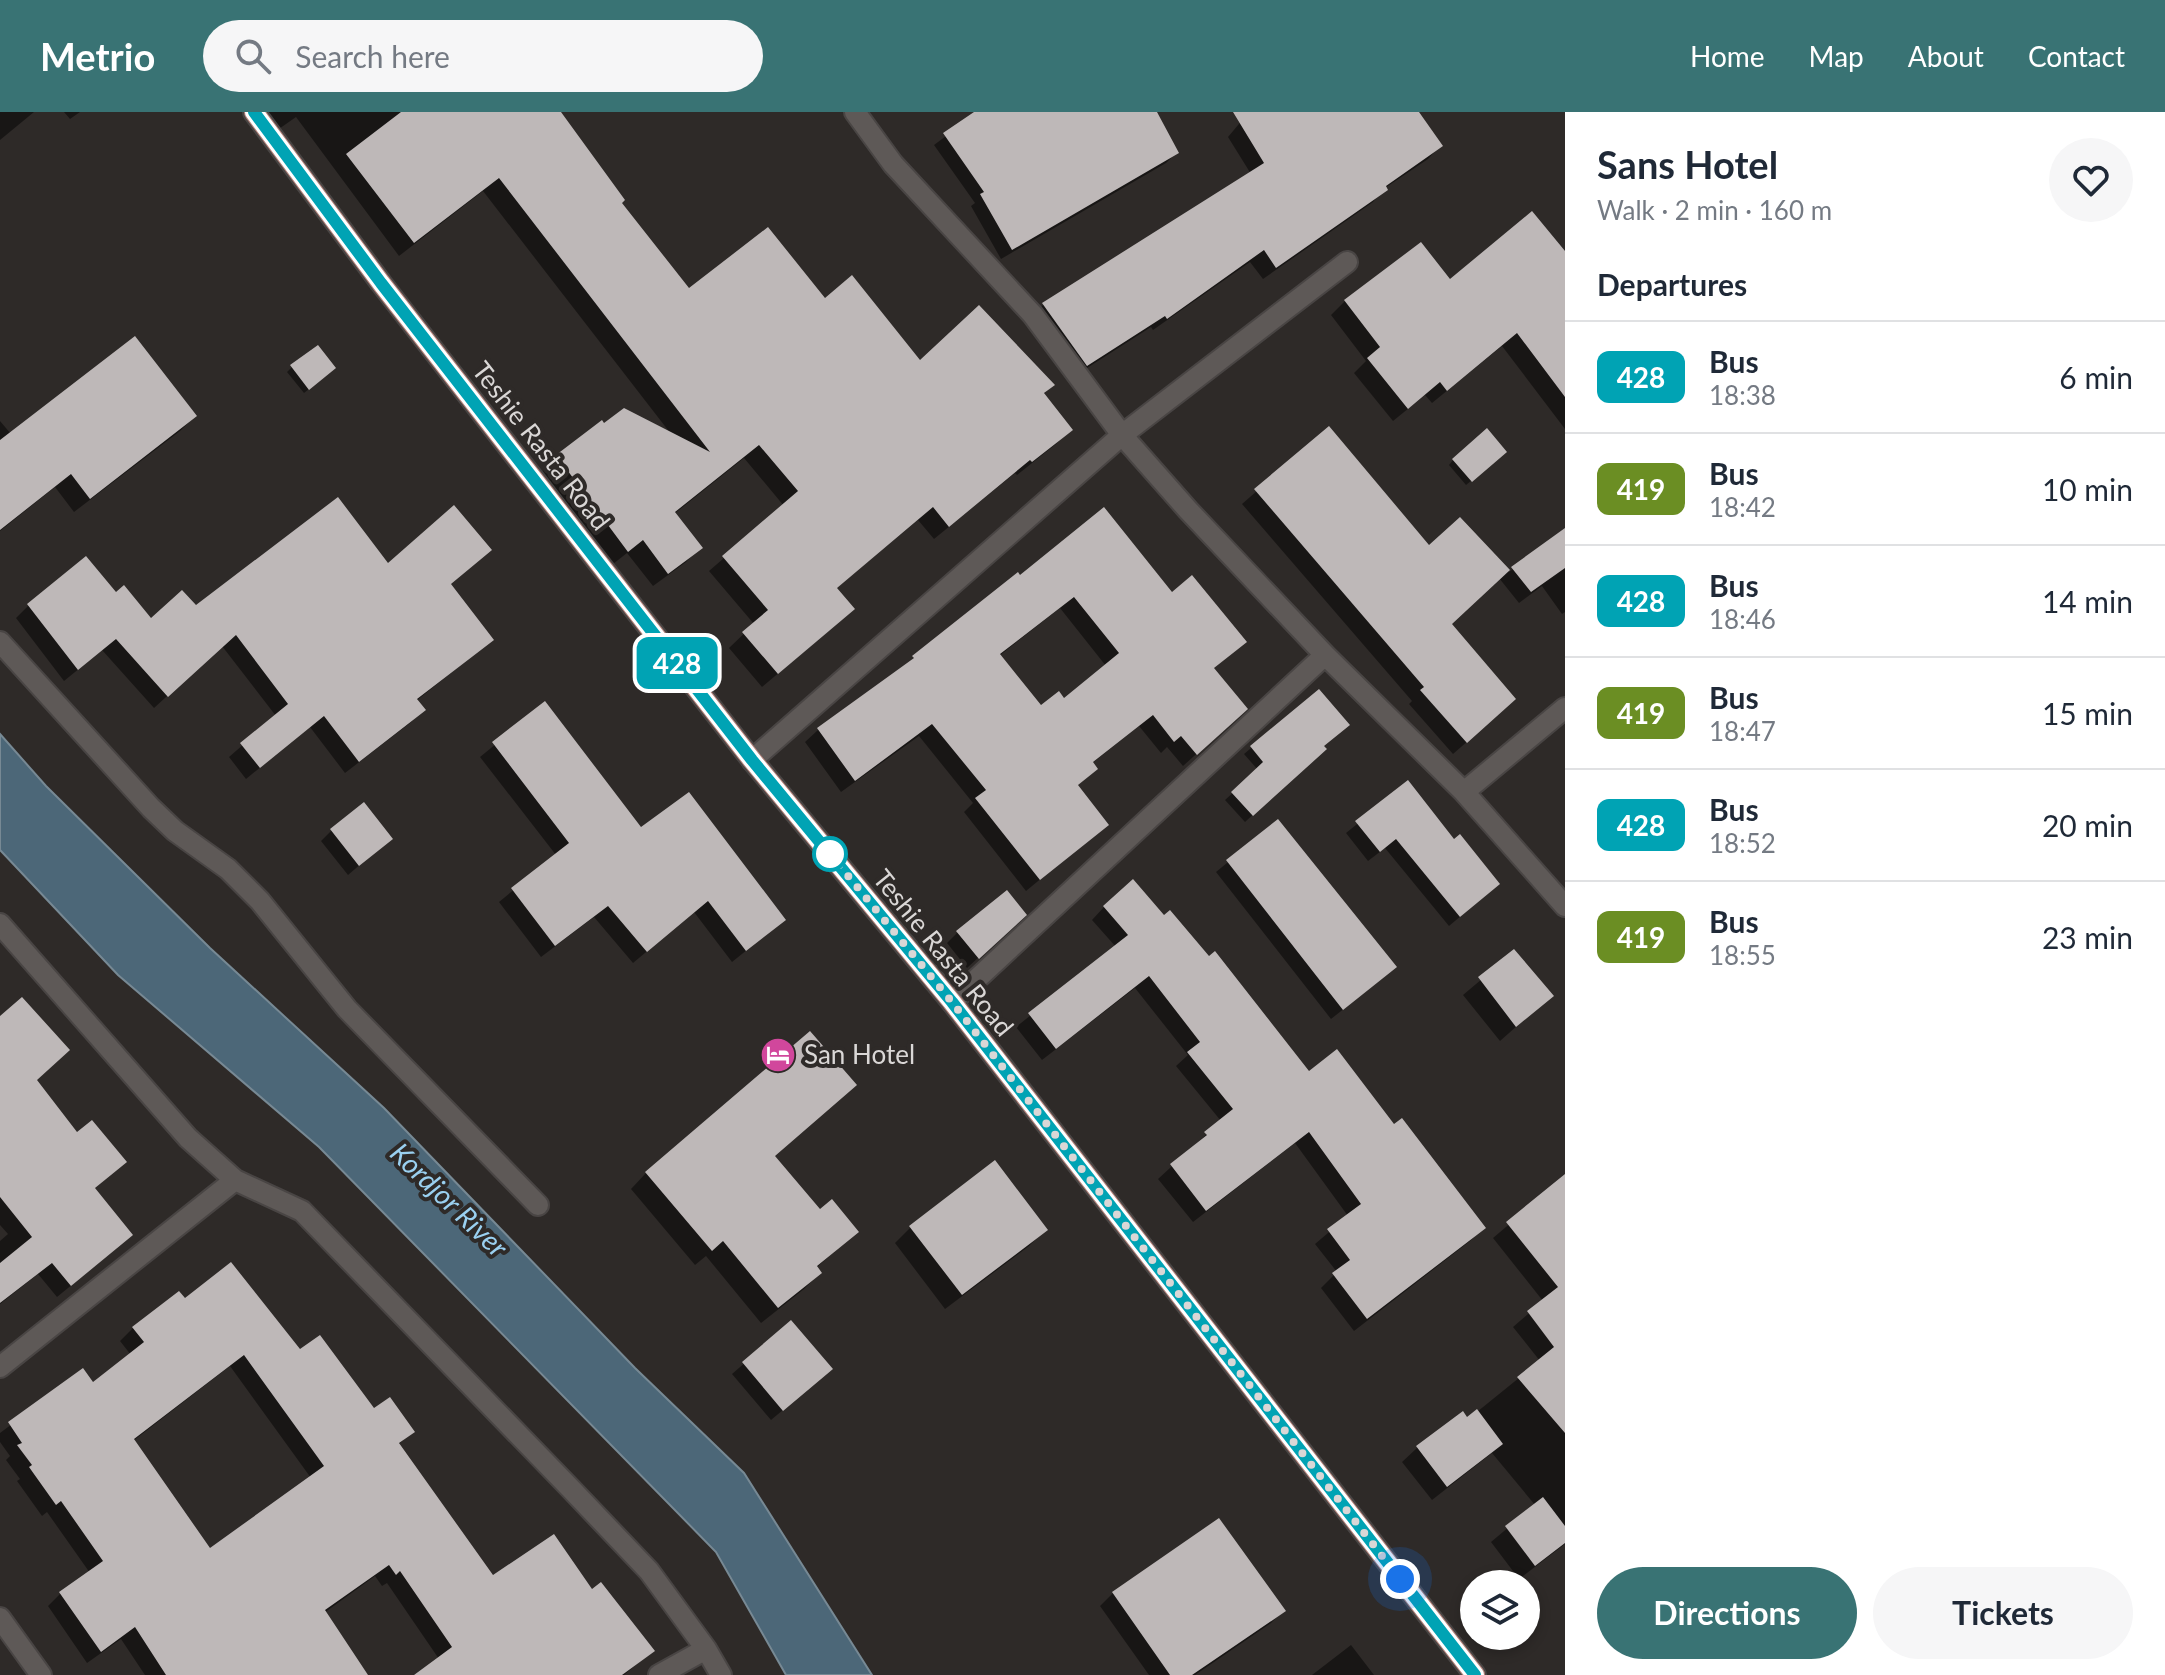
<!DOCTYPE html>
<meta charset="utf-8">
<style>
body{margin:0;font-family:Lato,sans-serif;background:#f6f6f7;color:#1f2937;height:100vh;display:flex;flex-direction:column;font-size:30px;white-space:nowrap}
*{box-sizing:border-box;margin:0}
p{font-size:26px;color:#747a83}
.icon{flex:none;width:44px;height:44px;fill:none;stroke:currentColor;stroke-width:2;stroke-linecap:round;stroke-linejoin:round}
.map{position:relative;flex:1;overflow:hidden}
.drawer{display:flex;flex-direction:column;background:#fff;width:600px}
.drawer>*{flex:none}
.badge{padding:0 16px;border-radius:12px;font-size:28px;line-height:52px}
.controls{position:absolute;left:1460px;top:1458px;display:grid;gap:16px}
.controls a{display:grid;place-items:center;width:80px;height:80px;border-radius:50%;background:#fff;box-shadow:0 4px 12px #0003;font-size:40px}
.you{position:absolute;width:40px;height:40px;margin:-20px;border:6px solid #fff;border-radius:50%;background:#1a73e8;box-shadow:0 0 0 12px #1a73e833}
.map>.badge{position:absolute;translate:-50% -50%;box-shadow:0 0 0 4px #fff}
h2{padding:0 32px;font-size:30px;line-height:72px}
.round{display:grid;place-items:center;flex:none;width:84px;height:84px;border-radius:42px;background:#f6f6f7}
.head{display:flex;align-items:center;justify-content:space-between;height:136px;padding:0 32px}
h1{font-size:38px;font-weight:700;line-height:60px}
.primary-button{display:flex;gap:16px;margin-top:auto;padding:16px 32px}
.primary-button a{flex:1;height:92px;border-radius:48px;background:#397374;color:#fff;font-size:32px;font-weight:700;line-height:92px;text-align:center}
.primary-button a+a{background:#f6f6f7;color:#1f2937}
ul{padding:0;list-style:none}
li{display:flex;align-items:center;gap:24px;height:112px;padding:0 32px;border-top:2px solid #e0e1e3}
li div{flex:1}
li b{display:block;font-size:30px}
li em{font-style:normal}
li .badge{min-width:88px;font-weight:700;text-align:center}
header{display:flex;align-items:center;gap:48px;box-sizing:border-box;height:112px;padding:0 40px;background:#397374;color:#fff}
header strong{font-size:38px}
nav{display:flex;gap:44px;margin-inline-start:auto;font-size:28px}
.search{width:560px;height:72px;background:#f6f6f7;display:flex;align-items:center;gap:20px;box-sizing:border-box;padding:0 28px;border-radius:44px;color:#747a83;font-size:30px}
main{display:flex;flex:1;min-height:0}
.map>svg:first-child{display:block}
.water{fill:#4c6778;stroke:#778994;stroke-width:2}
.shadow{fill:#0007;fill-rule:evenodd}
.building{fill:#beb8b8;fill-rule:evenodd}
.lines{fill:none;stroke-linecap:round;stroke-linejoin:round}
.minor-casing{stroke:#494544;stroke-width:24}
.major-casing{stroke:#494544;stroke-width:24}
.minor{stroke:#5e5957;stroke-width:20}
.major{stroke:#b5857d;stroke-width:20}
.line-casing{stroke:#fff;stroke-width:18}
.line{stroke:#00a3b4;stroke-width:12}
.walk{stroke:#dad7d6;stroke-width:8;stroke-dasharray:0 14.4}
.stop-dot{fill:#fff;stroke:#00a3b4;stroke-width:4}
.labels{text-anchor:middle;stroke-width:8;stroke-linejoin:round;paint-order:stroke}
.street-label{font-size:26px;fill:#dad7d6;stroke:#2e2a28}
.poi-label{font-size:26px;fill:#dad7d6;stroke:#2e2a28;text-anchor:start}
.water-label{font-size:28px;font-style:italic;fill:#9ad0f0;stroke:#2e2a28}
</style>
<header>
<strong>Metrio</strong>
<div class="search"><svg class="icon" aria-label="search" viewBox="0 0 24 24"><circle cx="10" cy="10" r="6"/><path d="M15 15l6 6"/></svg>Search here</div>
<nav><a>Home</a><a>Map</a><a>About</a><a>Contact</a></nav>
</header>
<main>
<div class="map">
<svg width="1565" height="1563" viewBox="0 0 1565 1563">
<rect width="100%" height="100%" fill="#2e2a28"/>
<path class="water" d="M0 622 46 674 210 836 384 996 635 1256 744 1361 872 1563H786L716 1440 319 1035 118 863 0 738Z"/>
<path class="shadow" d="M0 0H34L0 28Z
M64 0H80L70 7Z
M254 0H558L620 91 688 179 825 188 919 251 1052 273 1043 283 1070 317 1056 332 1017 363 1015 361 934 427 918 408 835 477 838 511 762 575 729 536 754 512 709 459 784 394 744 346 674 402 700 435 686 450 653 474 627 441 613 452 543 359 557 344 604 314 671 322 483 79 399 144 296 5 266 26Z
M978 0H1155L1176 41 1166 51 1001 147 971 94 975 91 934 33Z
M1249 0H1417L1440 34 1428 47 1385 76 1373 90 1263 167 1250 150 1153 218 1151 215 1073 265 1031 205 1044 192 1251 62 1228 25Z
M1565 168V317L1502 234 1432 291 1425 283 1393 309 1354 261 1366 249 1331 203 1345 189 1450 170Z
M292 255 329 261 304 281 287 260Z
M195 304 180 319 74 400 55 375 0 419V309L11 322Z
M1329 316 1429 436 1460 408 1509 460 1565 419V500L1562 502 1542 474 1519 491 1499 466 1450 512 1501 600 1453 642 1409 592 1412 589 1242 392Z
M1500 345 1466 373 1449 353 1453 348Z
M490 438 450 473 492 528 416 589 423 598 410 611 345 661 310 615 246 667 229 645 276 604 222 534 154 596 102 538 64 569 16 506 28 494 116 483 151 508 196 496 387 454Z
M1017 463 1172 483 1244 530 1213 557 1233 609 1183 654 1167 635 1161 641 1139 614 1091 652 1095 657 1076 674 1106 713 1026 779 964 700 973 691 919 624 841 680 805 630 818 618 902 557ZM1060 496 1106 554 1064 589 1041 596 999 544Z
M1318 580 1322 635 1317 644 1245 710 1225 688 1258 658 1244 642Z
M545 592 641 718 784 808 732 850 694 800 633 851 594 805 541 845 499 790 556 743 480 645Z
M1408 671 1487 782 1449 814 1385 736 1368 749 1346 721Z
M1277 710 1384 865 1331 907 1216 760Z
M332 718 390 727 348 763 321 729Z
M1104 795 1309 962 1393 1014 1483 1116 1470 1129 1354 1219 1321 1176 1337 1160 1315 1132 1348 1104 1295 1031 1193 1110 1158 1067 1221 1009 1176 954 1188 943 1135 876 1042 948 1016 915 1116 835 1092 808Z
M1014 813 967 856 947 831 957 821Z
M1514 840 1551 884 1500 929 1463 883Z
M0 907 35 969 77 1022 124 1050 93 1078 117 1136 57 1185 38 1162 0 1192V1129L8 1122 0 1113Z
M854 973 773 1045 820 1099 856 1120 816 1156 820 1161 804 1177 761 1211 706 1144 695 1153 631 1077 646 1061Z
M1565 1065V1432L1519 1467 1491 1430 1535 1393 1492 1341 1432 1388 1402 1350 1417 1336 1462 1302 1467 1308 1540 1249 1513 1215 1543 1189 1493 1126Z
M911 1115 1045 1118 1029 1134 945 1197 895 1131Z
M184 1189 300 1240 373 1299 412 1319 398 1333 493 1466 591 1480 652 1539 624 1563H417L439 1547 387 1471 382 1474 375 1464 324 1501 361 1563H145L121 1527 87 1551 48 1494 60 1482 90 1461 47 1400 42 1404 17 1369 20 1367 6 1348 10 1344 0 1330V1321L83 1259 93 1273 131 1243 120 1229 133 1216ZM230 1254 311 1366 210 1439 133 1329Z
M791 1211 820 1267 771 1308 732 1262Z
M1113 1481 1283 1499 1271 1511 1195 1563H1149L1100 1494Z
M1351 1533 1374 1563H1312Z"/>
<path class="building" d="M401 0H561L625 88 622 91 689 176 768 115 825 186 852 163 920 248 979 193 1055 273 1044 281 1073 318 1032 350 1030 348 949 415 933 395 837 476 855 497 778 562 742 520 768 498 722 444 798 379 759 333 675 400 703 436 668 462 643 428 628 440 556 343 602 308 604 311 624 296 710 340 499 66 414 131 346 42Z
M974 0H1157L1179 41 1012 138 980 82 984 80 943 21Z
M1233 0H1419L1443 34 1386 74 1388 78 1276 156 1264 138 1167 207 1165 204 1087 254 1042 191 1264 51Z
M1532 99 1565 139V285L1517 221 1447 279 1440 270 1408 297 1367 246 1380 235 1344 188 1421 130 1450 167Z
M135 224 197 304 90 387 71 362 0 418V328Z
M318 233 336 256 309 278 290 253Z
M1329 314 1429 433 1460 405 1510 458 1452 512 1516 587 1467 631 1420 578 1424 575 1254 377Z
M1487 316 1507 340 1472 370 1452 347Z
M338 385 388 451 454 393 492 438 451 472 494 528 417 587 426 598 359 650 324 604 260 656 240 631 288 592 236 523 168 585 116 527 78 558 27 492 86 444 116 480 124 473 151 506 182 478 196 493Z
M1104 395 1172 480 1192 463 1247 530 1214 556 1248 597 1197 643 1181 624 1174 630 1153 603 1093 650 1098 657 1078 673 1109 713 1040 768 975 686 986 678 932 612 855 669 817 616 914 546 912 544 1018 460 1020 463ZM1074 485 1119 541 1064 586 1059 579 1041 593 1000 542Z
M1565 416V456L1531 480 1511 455Z
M1319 577 1350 613 1324 634 1327 637 1253 704 1231 680 1263 650 1250 634Z
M545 589 641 715 689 680 786 808 746 839 708 789 647 840 608 794 555 834 511 776 569 731 492 630Z
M1408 668 1454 727 1460 722 1500 772 1460 805 1396 727 1380 740 1355 709Z
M364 690 393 727 359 754 330 717Z
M1278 707 1397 855 1343 898 1226 748Z
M1133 767 1164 803 1170 798 1209 844 1215 839 1309 959 1337 937 1394 1012 1402 1006 1486 1116 1367 1207 1332 1161 1350 1148 1327 1117 1361 1092 1309 1020 1206 1099 1170 1052 1207 1023 1204 1020 1233 997 1187 940 1200 930 1149 864 1056 937 1028 901 1128 823 1103 794Z
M1007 778 1027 803 979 847 956 819Z
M1514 837 1554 884 1516 915 1478 865Z
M22 885 70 938 37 968 77 1020 92 1008 127 1050 95 1076 133 1123 71 1174 52 1151 0 1191V1151L32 1125 0 1085V904Z
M810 919 857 973 775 1044 820 1097 832 1087 859 1120 817 1154 822 1161 778 1196 723 1129 712 1139 645 1060Z
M995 1048 1048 1118 962 1183 909 1114Z
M1565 1062V1321L1517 1265 1554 1235 1527 1199 1558 1175 1506 1110Z
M231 1150 300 1237 320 1223 374 1296 390 1285 415 1320 399 1331 493 1463 554 1422 592 1477 601 1470 655 1539 622 1563H414L452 1535 400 1459 396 1463 389 1453 325 1498 368 1563H166L135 1515 101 1540 59 1480 103 1449 61 1389 56 1393 29 1355 32 1353 17 1333 22 1331 8 1310 83 1256 93 1270 144 1230 132 1215 179 1179 185 1186ZM244 1243 324 1354 210 1436 134 1327Z
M791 1208 833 1257 783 1299 742 1250Z
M1477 1297 1503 1332 1447 1375 1416 1334 1463 1299 1467 1305Z
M1543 1385 1565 1414V1431L1535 1454 1505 1414Z
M1219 1406 1286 1499 1192 1563H1170L1112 1480Z"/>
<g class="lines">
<defs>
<path id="minor" d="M855 0 893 52 1033 203 1122 323 1188 398 1325 543 1464 680 1565 794
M0 530 151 696 175 719 228 757 260 789 347 897 538 1093
M752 648 1122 323 1347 150
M1464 680 1565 596
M0 812 188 1026 235 1068 302 1099 572 1378 649 1459 706 1537 721 1563
M952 890 1325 543
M0 1255 235 1068
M0 1506 41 1563
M659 1563 706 1537"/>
<path id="major" d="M254 0 381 171 752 648 952 890 1475 1563"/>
</defs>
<use href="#minor" class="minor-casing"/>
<use href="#major" class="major-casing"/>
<use href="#minor" class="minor"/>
<use href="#major" class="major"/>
</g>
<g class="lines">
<defs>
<path id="line" d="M254 0 381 171 752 648 952 890 1475 1563"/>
</defs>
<use href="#line" class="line-casing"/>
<use href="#line" class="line"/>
<path class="walk" d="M830 742 952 890 1400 1467"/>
</g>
<defs>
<symbol id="hotel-disc" viewBox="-11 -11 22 22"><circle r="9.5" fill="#d1479c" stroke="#2e2a28"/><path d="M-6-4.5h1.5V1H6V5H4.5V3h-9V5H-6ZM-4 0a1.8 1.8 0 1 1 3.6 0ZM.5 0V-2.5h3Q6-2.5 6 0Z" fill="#fff"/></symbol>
</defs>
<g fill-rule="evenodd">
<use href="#hotel-disc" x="758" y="923" width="40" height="40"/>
</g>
<circle class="stop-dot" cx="830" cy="742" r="16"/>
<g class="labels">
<g class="street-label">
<text transform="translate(541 334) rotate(52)" y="9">Teshie Rasta Road</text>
<text transform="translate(943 841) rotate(51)" y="9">Teshie Rasta Road</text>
</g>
<g class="poi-label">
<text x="804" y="952">San Hotel</text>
</g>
<g class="water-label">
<text transform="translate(449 1088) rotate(44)" y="10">Kordjor River</text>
</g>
</g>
</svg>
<div class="controls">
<a><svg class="icon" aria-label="layers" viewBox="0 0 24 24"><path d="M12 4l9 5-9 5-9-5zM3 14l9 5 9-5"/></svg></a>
</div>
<div class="you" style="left:1400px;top:1467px"></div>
<b class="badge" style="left:677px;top:551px;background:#00a3b4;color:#fff">428</b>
</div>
<section class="drawer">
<div class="head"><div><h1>Sans Hotel</h1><p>Walk · 2 min · 160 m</p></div><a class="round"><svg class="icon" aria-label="heart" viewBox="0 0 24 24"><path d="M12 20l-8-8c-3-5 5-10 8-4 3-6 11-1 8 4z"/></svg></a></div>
<h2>Departures</h2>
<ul>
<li><span class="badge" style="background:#00a3b4;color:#fff">428</span><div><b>Bus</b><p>18:38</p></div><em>6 min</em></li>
<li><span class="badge" style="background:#6b8e23;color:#fff">419</span><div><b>Bus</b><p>18:42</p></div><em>10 min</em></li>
<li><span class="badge" style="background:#00a3b4;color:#fff">428</span><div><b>Bus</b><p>18:46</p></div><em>14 min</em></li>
<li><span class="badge" style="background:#6b8e23;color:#fff">419</span><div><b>Bus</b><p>18:47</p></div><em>15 min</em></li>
<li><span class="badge" style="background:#00a3b4;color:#fff">428</span><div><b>Bus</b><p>18:52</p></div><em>20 min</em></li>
<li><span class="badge" style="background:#6b8e23;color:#fff">419</span><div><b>Bus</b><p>18:55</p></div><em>23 min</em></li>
</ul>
<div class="primary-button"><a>Directions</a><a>Tickets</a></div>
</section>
</main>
